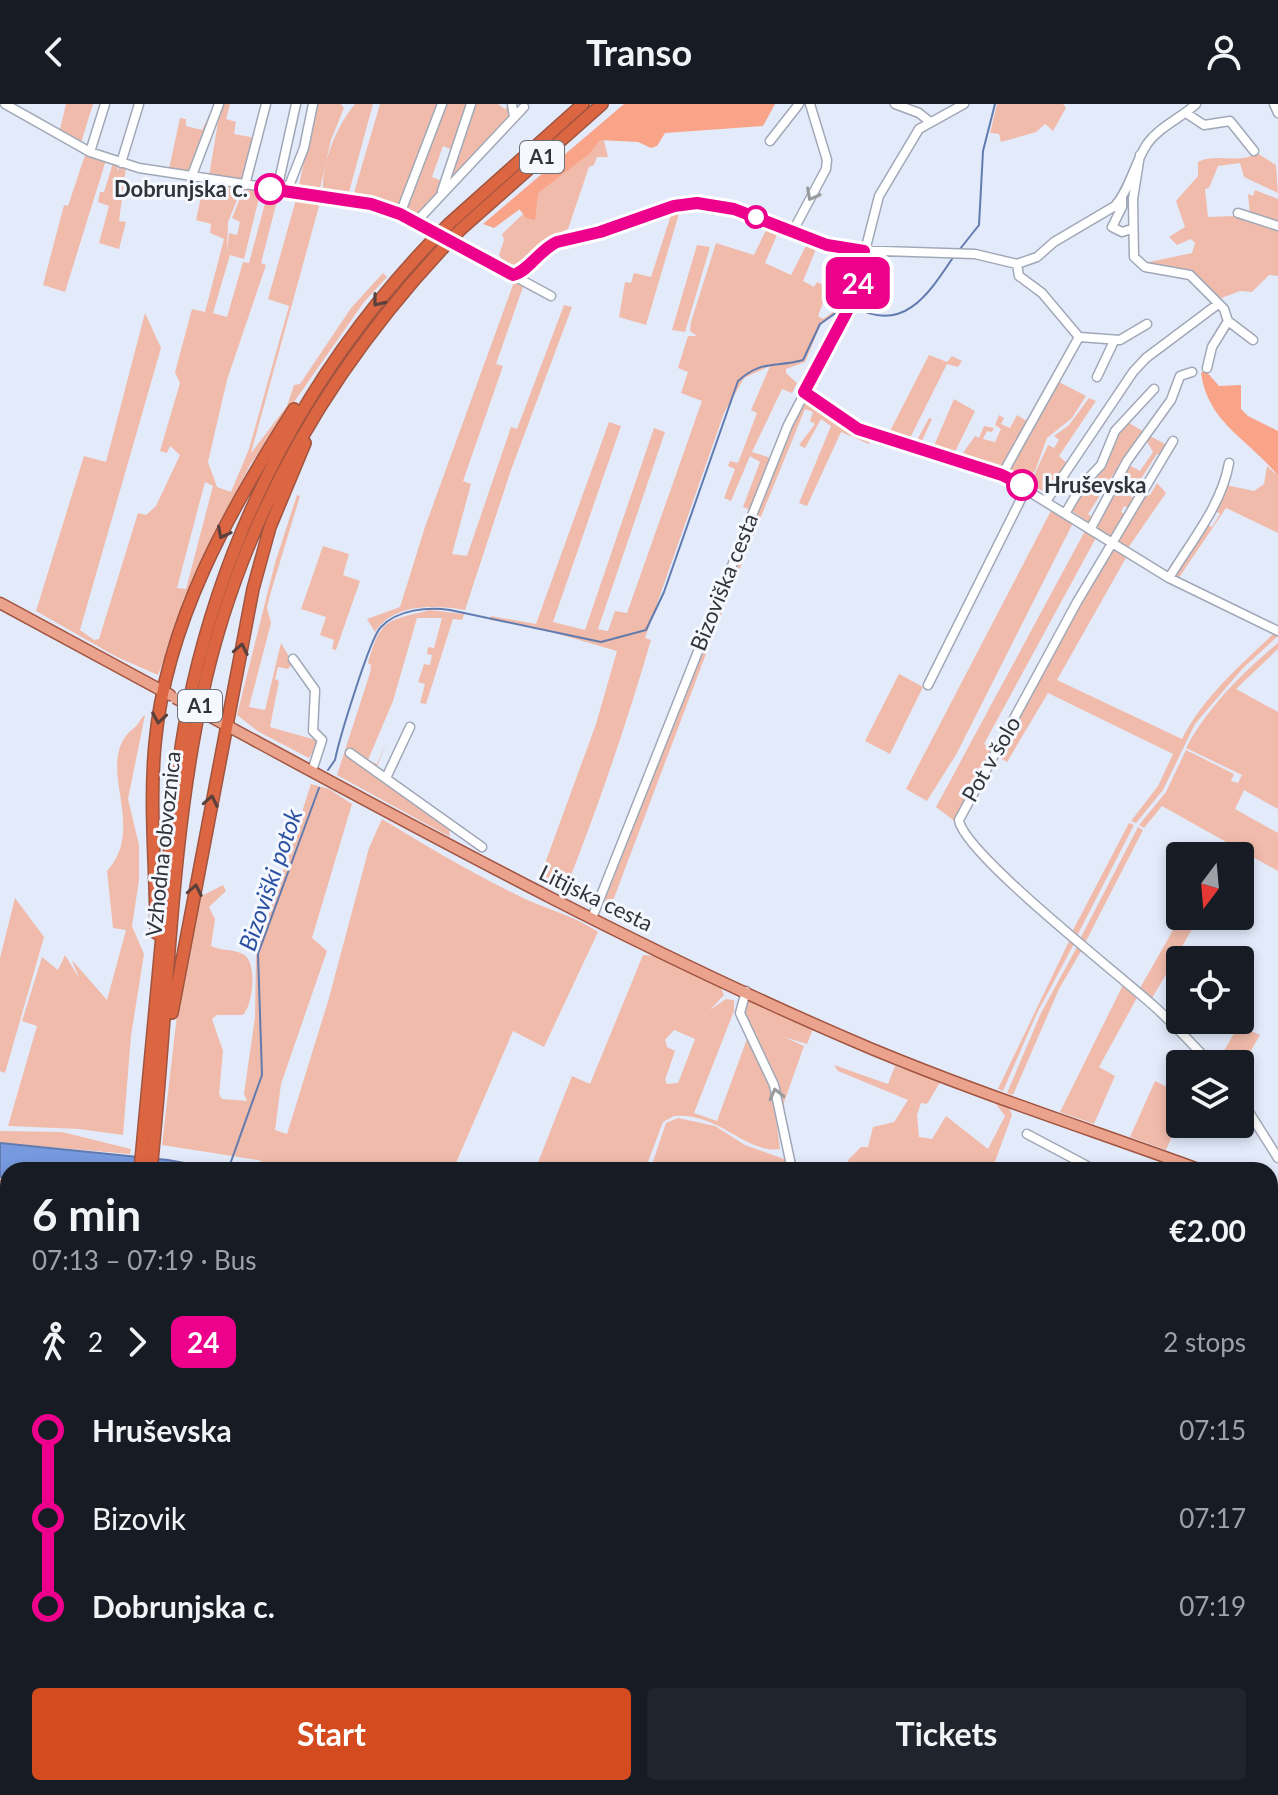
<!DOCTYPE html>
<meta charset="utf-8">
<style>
body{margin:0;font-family:Lato,sans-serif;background:#20242c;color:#f1f3f6;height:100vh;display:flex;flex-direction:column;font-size:30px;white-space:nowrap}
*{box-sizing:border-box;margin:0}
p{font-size:26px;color:#9ea1a6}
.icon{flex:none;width:44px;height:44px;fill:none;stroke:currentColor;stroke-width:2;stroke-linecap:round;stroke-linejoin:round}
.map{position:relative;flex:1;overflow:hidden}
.details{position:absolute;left:0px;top:1058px;width:1278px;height:634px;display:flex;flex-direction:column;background:#171b24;border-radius:24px 24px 0 0;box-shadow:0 4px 12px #0003}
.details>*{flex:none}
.badge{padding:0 16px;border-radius:12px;font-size:28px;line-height:52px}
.needle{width:52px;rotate:196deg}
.tools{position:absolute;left:1166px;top:738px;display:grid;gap:16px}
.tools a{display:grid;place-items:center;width:88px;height:88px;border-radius:8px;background:#171b24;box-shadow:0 4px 12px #0003;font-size:40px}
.map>.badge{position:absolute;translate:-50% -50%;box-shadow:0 0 0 4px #fff}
.legs{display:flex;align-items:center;gap:12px;height:88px;padding:0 32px;font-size:26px}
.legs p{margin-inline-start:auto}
.head{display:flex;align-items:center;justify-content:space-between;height:136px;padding:0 32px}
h1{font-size:44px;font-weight:700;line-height:60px}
.action{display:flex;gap:16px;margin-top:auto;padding:16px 32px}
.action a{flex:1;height:92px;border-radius:8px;background:#d34b1f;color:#fff;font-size:32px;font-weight:700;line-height:92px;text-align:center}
.action a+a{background:#20242c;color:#f1f3f6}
ul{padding:0 32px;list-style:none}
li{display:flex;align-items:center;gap:28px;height:88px;font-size:30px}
li i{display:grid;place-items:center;width:12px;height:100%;margin:0 10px;background:currentColor}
li i::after{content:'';width:20px;height:20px;margin:-10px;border:6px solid;border-radius:50%;background:#171b24}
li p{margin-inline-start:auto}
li:first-child i{background:linear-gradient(#0000 50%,currentColor 0)}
li:last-child i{background:linear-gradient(currentColor 50%,#0000 0)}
header{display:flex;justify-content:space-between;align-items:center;height:104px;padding:0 32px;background:#171b24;font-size:36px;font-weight:700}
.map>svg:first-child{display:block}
.green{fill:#f1bbab;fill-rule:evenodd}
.forest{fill:#f9a389}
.water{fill:#779adf;stroke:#627bae;stroke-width:2}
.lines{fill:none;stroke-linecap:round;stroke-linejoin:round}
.stream{stroke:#627bae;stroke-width:2}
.minor-casing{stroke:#a0a8b7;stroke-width:11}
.major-casing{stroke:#a1543f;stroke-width:13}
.highway-casing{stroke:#a1543f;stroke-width:14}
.minor{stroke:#fff;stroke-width:8}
.major{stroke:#eba38e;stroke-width:10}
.highway{stroke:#dd6642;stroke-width:11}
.major-bridge-casing{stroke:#a1543f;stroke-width:13;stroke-linecap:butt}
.highway-bridge-casing{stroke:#a1543f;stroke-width:14;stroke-linecap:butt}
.major-bridge{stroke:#eba38e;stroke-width:10}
.highway-bridge{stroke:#dd6642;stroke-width:11}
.oneway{stroke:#989a9c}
.oneway2{stroke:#5c403c}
.line-1-casing{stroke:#fff;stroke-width:18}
.line-1{stroke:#ed018c;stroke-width:12}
.stop-1-dot{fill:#fff;stroke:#ed018c;stroke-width:4}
.labels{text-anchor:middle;stroke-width:6;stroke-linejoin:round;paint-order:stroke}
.shield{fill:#f5f8ff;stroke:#6c6f75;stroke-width:2}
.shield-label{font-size:20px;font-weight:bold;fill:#31343a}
.stop-label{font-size:22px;font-weight:bold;fill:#31343a;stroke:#f5f8ff;text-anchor:end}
.street-label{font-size:22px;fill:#31343a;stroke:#f5f8ff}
.water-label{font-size:24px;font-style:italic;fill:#2b51a2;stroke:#f5f8ff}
</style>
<header><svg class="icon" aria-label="back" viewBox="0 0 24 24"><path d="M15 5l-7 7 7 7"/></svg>Transo<svg class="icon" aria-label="person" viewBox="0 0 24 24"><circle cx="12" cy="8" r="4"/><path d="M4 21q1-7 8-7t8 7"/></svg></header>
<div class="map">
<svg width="1278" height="1691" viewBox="0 0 1278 1691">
<rect width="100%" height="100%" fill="#e3ebfb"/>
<path class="green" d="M66 0H93L81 39 59 29Z
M221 0H230L226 15 236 18 234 30 256 34 244 76 209 72Z
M316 0H341L344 4 331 36 319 89 298 86Z
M355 0H373L348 92 323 89C321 58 338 20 355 0Z
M380 0H440L399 104 353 92Z
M444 0H470L453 46 443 42 432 73 442 77 439 89 418 112 404 106Z
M474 0H498L505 5 511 0 510 14 448 79Z
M997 0H1063L1066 4 1053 27 1045 20 1036 28 1001 38 999 30 990 29Z
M209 11 212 13 189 70 169 65 180 14 186 15V22L202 26Z
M603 33 608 53H597L594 61 589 63 568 125 543 137 519 161 505 160 499 151 504 136 502 130 523 110 518 104Z
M86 48 106 56 65 188 43 181 64 101 68 102Z
M1257 49 1276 61 1278 89 1244 73 1240 59 1218 62 1209 84 1205 85 1208 113 1234 112 1278 124V172L1269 171 1252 188 1240 187 1219 195 1188 168 1149 162V158L1192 149 1195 139 1191 135 1177 141 1169 133 1185 123 1176 97 1198 72V58C1216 48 1238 61 1257 49Z
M113 59 118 61 117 67 121 61 126 63 119 117 126 118 119 145 99 139 109 102 98 98 100 88H104Z
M204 79 242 84 228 118 227 150 229 129 237 131 240 118 232 114 244 84 261 86 244 155 230 151 213 209 227 213 243 158 249 159 268 88 279 89 261 159 266 161 227 276 208 358 217 383 231 388 249 345 289 202 268 195 297 92 321 95 251 349 287 302 294 281 300 280 351 204 383 169 387 173 364 198 250 361 200 461 158 571 117 553 36 507 84 352 106 358 145 209 161 244 80 526 94 536 99 535 138 409 146 411 156 402 180 351 170 342 167 349 160 347 180 279 175 268 192 205 205 208 224 135 210 129 211 120 196 116ZM205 378 213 382 186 485 177 484Z
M1255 86 1278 95V121L1250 111 1248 90 1253 92Z
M681 103 646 221 619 213 625 178 631 179 634 169 651 173 673 105Z
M768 122 779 126 765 159 791 171 808 138 818 140 803 177 814 183 817 178 829 183 818 212 823 215 833 208 836 210 821 220 805 258 786 265V269L797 279 792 289 782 285 752 348 771 354 750 406 743 403 760 358 750 352 731 397 724 394 735 365 728 362 730 357 738 359 757 309 751 306 770 262 744 274 724 309 645 534 651 536C626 622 597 706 564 789L539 776 596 620 617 547 531 522 490 516 491 512 536 520 609 318 621 322 553 518 585 526 654 324 665 328 598 525 608 527 615 507 627 509 702 297 681 289 688 268 678 264 688 232H697L690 227 691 218 716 139 754 151Z
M697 141 710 143 685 228 672 226Z
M514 178 523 183 496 260 503 262 463 377 471 380 452 450 467 452 511 323 517 325 564 201 572 203 511 366 465 506C435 501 394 499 375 528L367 515 400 503 425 423Z
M929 251 947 258 952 252 962 257 958 263 947 260 910 334 917 336 929 314 932 315 920 341 889 329Z
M1057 277 1086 292 1072 314 1047 334 1035 367 1024 377 1009 369 1007 364Z
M1089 294 1096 297 1059 352 1069 361 1048 390 1030 380 1048 341 1054 344 1059 336 1054 332 1069 321Z
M954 295 975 307 953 352 933 344Z
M809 297 843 320 872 333 869 340 841 328 807 402 799 399 831 322 821 315 805 344 799 341 815 320 810 317 813 308 805 305 718 518 608 810 602 803 787 332 801 302Z
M999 311 1004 314 1001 320 1010 324 1017 311 1027 317 1002 363 995 365 965 355 963 349 975 332 979 334 984 322 994 324 992 328 987 327 983 335 995 338 1001 325 995 321Z
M1124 316 1146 329 1124 361 1120 360 1088 410 1094 415 1090 419 1070 406 1084 382C1105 378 1116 334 1124 316Z
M1148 331 1169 342 1164 353 1157 350 1130 392 1137 396 1132 406 1124 402 1121 408 1126 411 1110 433 1095 423 1129 361 1140 367 1153 348 1146 336Z
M1267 362 1278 372V429L1226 404 1178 475 1174 473 1203 420 1212 423 1220 410 1213 405 1226 381 1254 387 1264 380Z
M1157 379 1166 389 1128 444 1116 436 1143 392 1150 391Z
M297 391 300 392 270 491 267 504 271 519 249 603 265 606 281 539 293 559 288 565 278 563 275 575 279 577 270 623 319 637 309 654 259 628 237 611 275 459Z
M1053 403 1074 417 957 649 927 697 906 685Z
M1086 425 1097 432 984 640 994 647 957 719 936 703Z
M323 442 349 450 343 471 360 477 336 546 332 545 334 536 320 531 326 513 301 505Z
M1114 443 1127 452 1057 576 1182 635C1203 593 1240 562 1273 530L1278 532 1243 564 1195 620 1163 686 1136 719 1131 717 1158 682 1173 650 1048 589 1007 658 996 651 1075 505Z
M430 506 464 510 462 516 453 515 426 600 420 599 425 580 418 578 424 560 430 561 432 551 427 550 428 543 434 544 442 514H417L393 597 368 656 377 660 387 637 376 665 449 724 450 733 337 671 370 569 371 561 368 559C381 513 388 517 430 506Z
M1278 539V545L1236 585 1278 608V705L1244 686 1235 705 1278 729V767L1162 702 1144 724 1139 721 1166 688 1186 646 1234 670 1231 677 1238 679 1242 671 1186 644C1208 603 1242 569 1278 539Z
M899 570 923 583 890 650 865 637Z
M145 611 128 695 139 741V776L132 822 144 850 131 932 123 1031 79 1025 8 1022 37 922 22 917 42 853 58 866 65 851 79 874 72 856 107 896 126 826 113 824 107 767C149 722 91 657 134 624 139 620 140 614 145 611Z
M311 680 329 685 352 700 312 834 327 847 281 980 275 1026 287 1030 329 894 369 744 382 715C425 741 468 767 513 789 541 804 572 810 598 828L544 943 513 927 453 1066H280L258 1056 162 1041 178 902 198 794 223 781 226 787 209 803 215 815 211 842C221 847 233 845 243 850 258 858 253 901 243 911H217L212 915 223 947 219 990 222 995 247 997 244 990 255 913 256 851Z
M1129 719 1134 721 1077 832 1072 828Z
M1138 723 1143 726 1085 839 1081 833Z
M15 794 44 833 5 969 0 967V854Z
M1181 812 1199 813 1151 896 1139 886Z
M1071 833 1075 838 1037 909 1003 987 998 985Z
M1078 841 1084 842 1059 885 1013 991 1007 989 1041 909Z
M643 851 656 852 720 882 724 891 710 906 726 895 734 896V907L694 1009 717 1017 748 932 772 985 780 1045C746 1050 719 1008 674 1012L663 1018 645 1066H535L572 972 590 980ZM674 926 695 935 678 979 667 980 665 976 675 947 667 943 665 936Z
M1124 879 1139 890 1099 963 1115 972 1094 1020 1060 1008Z
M750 896 813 925 807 940 784 933 804 942 782 1004 772 964 744 913 745 897Z
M1240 915 1246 918 1244 924 1260 931 1240 965V960H1216L1206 948 1218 957 1236 926 1230 920 1236 922V916Z
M834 961 888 980 895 962 903 965 904 961 941 977 927 1000 921 999 917 1011 919 1033 932 1035 946 1012 988 1045 1005 1012 992 995 1008 1001 1012 1011 992 1066H849L848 1056 861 1043H868L873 1023 894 1018 908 996 838 967Z
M1180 964 1177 974 1180 976V1014L1166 1046 1130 1033 1155 977 1169 984Z
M678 1014 715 1022 745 1041 784 1055 788 1066 773 1063 771 1066H650L666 1019Z
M0 1027 62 1028 131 1045 130 1050 0 1039Z
M0 1072 8 1073V1318L0 1311Z
M1278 1317V1501L1270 1498V1321Z
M0 1588 8 1590V1684H50L49 1691H0Z
M392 1684H688L685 1691H392Z"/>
<path class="forest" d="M624 0H775L763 22 665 29 657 42 651 44 638 38 600 36 589 50 538 89 535 116 526 114 520 105 494 124 483 120Z
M1205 266 1219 282 1241 281V305L1248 312 1278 327V372C1250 336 1208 320 1201 269Z"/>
<path class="water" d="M0 1039 168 1056 224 1066H8V1073H0Z
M1112 1684H1254L1274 1691H1119Z"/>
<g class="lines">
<path class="stream" d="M960 145 979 121 983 47 995 0
M853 202C902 231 928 191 952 155
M328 666 335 656C339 636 370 533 381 523 398 505 428 503 450 506L601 538 646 526 664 488 738 277C763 255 774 264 803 256L820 220 847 201
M228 1066 262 971 258 850 319 684
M0 1285 8 1286
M0 1308 8 1317
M1270 1336 1278 1316"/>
<defs>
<path id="minor" d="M5 0 90 48 139 64 344 95 400 110 551 192
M512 0 514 13
M895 0 919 9 929 17
M1274 0 1278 9
M1186 9 1204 21 1230 17 1254 47
M770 37 799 0
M90 48 105 0
M1140 51 1133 95 1134 153 1145 163 1190 171 1224 205 1228 217 1212 243 1207 264
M121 59 139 0
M191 74 219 0
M245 81 266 0
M277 86 296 0
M287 87 304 44 313 0
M442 87 471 0
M1122 93V103L1112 123 1122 128 1132 125
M1238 109 1278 122
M400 110 442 0
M417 117 524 3
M793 127 826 65 827 56 810 0
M1017 160 1037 153 1054 138 1115 102C1130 85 1134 60 1147 40 1159 23 1181 14 1196 0
M513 171C530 167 538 146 557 138L600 128 674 102 697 99 735 105 827 141 852 146 975 150 1017 160 1019 172 1042 189 1079 233 1002 371
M1228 217 1253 236
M1079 233 1120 236 1147 220
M1097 273 1114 237
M804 288 858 325 1002 371 1169 474 1278 527
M1173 337 1077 498 959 716C963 749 1121 872 1155 903 1175 921 1193 941 1211 960
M1047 396 1133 268 1146 254 1218 200
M1066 408 1082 381 1101 361 1115 327 1154 285
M1091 424 1127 357 1171 296 1180 272 1192 268
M1169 474C1190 439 1222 401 1229 359
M293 555 315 586 313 627 322 636 312 667
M928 581 1027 383
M350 649 482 743
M386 674 410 623
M592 814 788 321 852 198 879 92 919 25 964 0
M746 887 740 909 774 981 792 1066
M1240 994 1278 1054
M1027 1030 1095 1066
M1270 1119 1278 1120
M1270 1149 1278 1138
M0 1481 8 1482
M0 1498 8 1499
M1270 1571 1278 1572
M0 1573 8 1559
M692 1691 697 1684
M929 1691 931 1684"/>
<path id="major" d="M0 499 170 591
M213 614C429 731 645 849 872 945 980 990 1092 1026 1201 1066
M1270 1094 1278 1098"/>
<path id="highway" d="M450 119 583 0
M461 125 602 0
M156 829C156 766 149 702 155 640 166 518 229 407 294 305
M172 909 253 485 270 423 305 339
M140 1066C149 974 157 882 166 789 172 719 177 649 193 580 231 414 313 262 430 139
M151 1066C168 910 169 745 202 592 239 421 323 273 442 145
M60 1691 61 1684
M80 1691 81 1684
M91 1691 92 1684
M115 1691V1684"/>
</defs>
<use href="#minor" class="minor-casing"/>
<use href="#major" class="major-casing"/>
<use href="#highway" class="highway-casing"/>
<use href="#minor" class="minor"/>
<use href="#major" class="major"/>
<use href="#highway" class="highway"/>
<defs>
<path id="major-bridge" d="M175 594 213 614"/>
<path id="highway-bridge" d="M430 139 450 119
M442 145 461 125"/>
</defs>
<use href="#major-bridge" class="major-bridge-casing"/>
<use href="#highway-bridge" class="highway-bridge-casing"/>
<use href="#major-bridge" class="major-bridge"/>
<use href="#highway-bridge" class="highway-bridge"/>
</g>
<defs><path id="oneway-chevron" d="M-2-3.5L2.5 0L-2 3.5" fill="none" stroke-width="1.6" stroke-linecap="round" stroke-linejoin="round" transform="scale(2)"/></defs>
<g class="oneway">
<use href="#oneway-chevron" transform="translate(812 91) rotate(118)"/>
<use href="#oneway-chevron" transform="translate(776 990) rotate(-104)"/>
</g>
<g class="oneway2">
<use href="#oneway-chevron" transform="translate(378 197) rotate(129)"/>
<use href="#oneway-chevron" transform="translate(223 429) rotate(117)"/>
<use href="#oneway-chevron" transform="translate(241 545) rotate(-79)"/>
<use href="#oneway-chevron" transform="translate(159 614) rotate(99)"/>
<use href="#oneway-chevron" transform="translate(211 697) rotate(-79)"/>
<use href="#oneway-chevron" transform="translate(195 786) rotate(-79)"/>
</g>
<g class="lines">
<defs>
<path id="line-1" d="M270 85 371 100 400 110 513 171C529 167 539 146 557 138L600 128 674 102 697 99 734 105 827 141 864 147 852 198 804 288 858 325 1002 371 1022 381"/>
</defs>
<use href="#line-1" class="line-1-casing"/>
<use href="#line-1" class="line-1"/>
</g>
<g class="stop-1-dot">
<circle cx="270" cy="85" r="14"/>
<circle cx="756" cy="113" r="10"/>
<circle cx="1022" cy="381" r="14"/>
</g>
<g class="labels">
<g class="shield">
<rect x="520" y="37" width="44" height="32" rx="6"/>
<rect x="178" y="586" width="44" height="32" rx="6"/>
</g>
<g class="shield-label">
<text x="542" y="60">A1</text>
<text x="200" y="609">A1</text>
</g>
<g class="stop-label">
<text x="248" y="93">Dobrunjska c.</text>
<text x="1044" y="389" text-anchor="start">Hruševska</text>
</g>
<g class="street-label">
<text transform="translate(724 478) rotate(-68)" y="8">Bizoviška cesta</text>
<text transform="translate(991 655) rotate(-60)" y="8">Pot v šolo</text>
<text transform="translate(163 740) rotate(-84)" y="8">Vzhodna obvoznica</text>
<text transform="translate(596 794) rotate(26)" y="8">Litijska cesta</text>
</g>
<g class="water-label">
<text transform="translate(271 776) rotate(-71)" y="8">Bizoviški potok</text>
</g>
</g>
</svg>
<div class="tools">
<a><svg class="needle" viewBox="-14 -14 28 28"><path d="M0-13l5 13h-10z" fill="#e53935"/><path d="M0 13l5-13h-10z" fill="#9ea1a6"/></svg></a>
<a><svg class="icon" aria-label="locate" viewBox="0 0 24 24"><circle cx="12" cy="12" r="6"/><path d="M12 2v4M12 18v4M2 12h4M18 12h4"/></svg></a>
<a><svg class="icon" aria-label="layers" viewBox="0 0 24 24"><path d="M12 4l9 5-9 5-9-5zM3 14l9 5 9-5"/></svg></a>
</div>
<b class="badge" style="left:858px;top:179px;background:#ed018c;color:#fff">24</b>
<section class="details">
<div class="head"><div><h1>6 min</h1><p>07:13 – 07:19 · Bus</p></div><b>€2.00</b></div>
<div class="legs"><svg class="icon" aria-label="walk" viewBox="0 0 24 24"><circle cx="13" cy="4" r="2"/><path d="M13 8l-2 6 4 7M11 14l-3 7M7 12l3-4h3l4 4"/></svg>2<svg class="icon" aria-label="forward" viewBox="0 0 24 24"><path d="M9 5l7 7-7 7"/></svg><b class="badge" style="background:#ed018c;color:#fff">24</b><p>2 stops</p></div>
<ul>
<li><i style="color:#ed018c"></i><b>Hruševska</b><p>07:15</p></li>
<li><i style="color:#ed018c"></i><span>Bizovik</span><p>07:17</p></li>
<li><i style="color:#ed018c"></i><b>Dobrunjska c.</b><p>07:19</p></li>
</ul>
<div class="action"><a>Start</a><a>Tickets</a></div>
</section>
</div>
